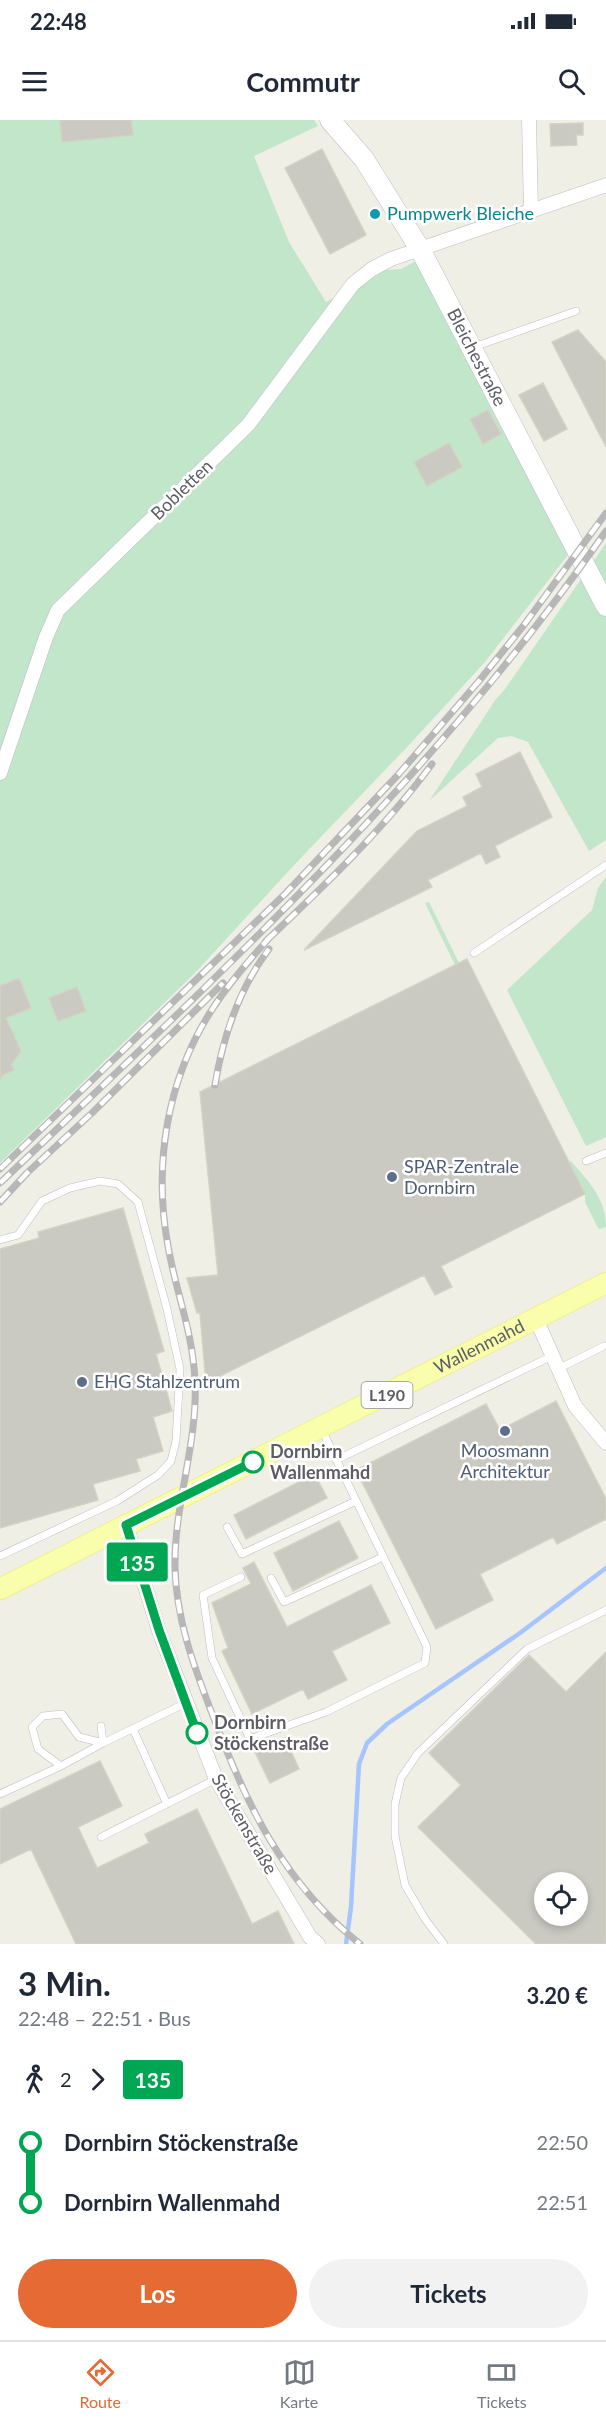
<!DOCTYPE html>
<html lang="de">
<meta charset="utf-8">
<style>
body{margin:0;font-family:Lato,sans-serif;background:#f2f2f3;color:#1f2937;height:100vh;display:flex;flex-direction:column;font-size:22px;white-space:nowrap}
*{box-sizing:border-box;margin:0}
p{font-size:20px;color:#747a83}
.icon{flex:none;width:33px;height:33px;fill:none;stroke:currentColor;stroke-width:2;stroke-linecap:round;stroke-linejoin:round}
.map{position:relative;height:1824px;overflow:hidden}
.side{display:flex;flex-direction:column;background:#fff;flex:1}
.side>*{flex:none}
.badge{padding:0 12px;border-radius:4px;font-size:21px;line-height:39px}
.tools{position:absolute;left:534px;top:1752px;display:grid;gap:12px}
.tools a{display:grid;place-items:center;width:54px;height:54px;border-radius:50%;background:#fff;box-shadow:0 3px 9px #0003;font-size:30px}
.map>.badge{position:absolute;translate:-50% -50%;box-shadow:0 0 0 3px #fff}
.legs{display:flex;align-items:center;gap:9px;height:66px;padding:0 18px;font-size:20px}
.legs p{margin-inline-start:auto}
.headline{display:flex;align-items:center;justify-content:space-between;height:102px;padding:0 18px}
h1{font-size:33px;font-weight:700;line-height:45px}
.primary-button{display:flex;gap:12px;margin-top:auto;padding:12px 18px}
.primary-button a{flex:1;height:69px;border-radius:36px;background:#e66a33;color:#fff;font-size:24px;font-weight:700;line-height:69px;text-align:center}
.primary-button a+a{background:#f2f2f3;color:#1f2937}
ul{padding:0 18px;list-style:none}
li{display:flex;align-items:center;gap:21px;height:60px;font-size:22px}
li i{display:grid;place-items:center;width:9px;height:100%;margin:0 8px;background:currentColor}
li i::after{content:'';width:15px;height:15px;margin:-8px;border:4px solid;border-radius:50%;background:#fff}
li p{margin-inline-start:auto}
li:first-child i{background:linear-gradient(#0000 50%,currentColor 0)}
li:last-child i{background:linear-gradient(currentColor 50%,#0000 0)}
.status{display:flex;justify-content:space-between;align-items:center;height:42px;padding:0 30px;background:#fff;direction:ltr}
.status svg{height:16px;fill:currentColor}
header{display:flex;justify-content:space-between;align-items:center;height:78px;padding:0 18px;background:#fff;font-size:27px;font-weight:700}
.dock{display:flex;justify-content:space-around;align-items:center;height:84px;border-top:2px solid #e0e1e3;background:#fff;font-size:16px;color:#747a83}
.dock a{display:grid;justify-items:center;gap:3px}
.dock .current{color:#e66a33}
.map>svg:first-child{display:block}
.green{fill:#c2e6ca}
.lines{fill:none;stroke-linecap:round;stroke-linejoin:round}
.stream{stroke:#a6c4fd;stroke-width:4.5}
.building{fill:#cac9c2;stroke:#d3d2c3;stroke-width:1.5;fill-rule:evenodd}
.lane-casing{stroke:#bcbdc3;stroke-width:8}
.street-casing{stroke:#bcbdc3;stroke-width:15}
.secondary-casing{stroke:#bdbec5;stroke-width:21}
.primary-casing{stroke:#efe75e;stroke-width:22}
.lane{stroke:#fff;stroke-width:7}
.street{stroke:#fff;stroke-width:14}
.secondary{stroke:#fff;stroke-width:20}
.primary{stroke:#f8feab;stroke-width:21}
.rail-casing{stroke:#b7b7b8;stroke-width:7}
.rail{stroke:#fff;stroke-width:4.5;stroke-dasharray:14;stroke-linecap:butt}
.line-1-casing{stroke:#fff;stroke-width:14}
.line-1{stroke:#00a651;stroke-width:9}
.culture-dot{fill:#0f9aa8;stroke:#fff;stroke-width:2}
.service-dot{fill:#5c6f8a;stroke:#fff;stroke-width:2}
.stop-1-dot{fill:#fff;stroke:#00a651;stroke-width:3}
.labels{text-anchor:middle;stroke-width:5;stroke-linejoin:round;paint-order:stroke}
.shield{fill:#fff;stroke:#8e8e93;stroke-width:1.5}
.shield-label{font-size:16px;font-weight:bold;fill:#5d5e65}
.culture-label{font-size:18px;fill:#0d838f;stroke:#fff;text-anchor:start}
.street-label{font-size:18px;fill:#5d5e65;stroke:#fff}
.service-label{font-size:18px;fill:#4e5e75;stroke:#fff;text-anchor:start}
.stop-label{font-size:18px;font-weight:bold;fill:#5d5e65;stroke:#fff;text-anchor:start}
</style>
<div class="status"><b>22:48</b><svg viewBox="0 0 49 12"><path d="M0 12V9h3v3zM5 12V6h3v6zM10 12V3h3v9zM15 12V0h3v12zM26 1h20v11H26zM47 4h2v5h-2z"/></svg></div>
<header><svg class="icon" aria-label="menu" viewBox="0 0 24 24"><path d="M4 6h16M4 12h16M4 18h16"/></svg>Commutr<svg class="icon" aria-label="search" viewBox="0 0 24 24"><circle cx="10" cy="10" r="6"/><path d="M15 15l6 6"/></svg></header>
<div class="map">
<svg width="606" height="1824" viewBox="0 0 606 1824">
<rect width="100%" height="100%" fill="#efefe5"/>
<path class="green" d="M0 0H314L318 6 254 36 289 122 326 182 368 161 385 150 401 149 420 139 571 431 485 542 409 625 297 742 195 853 0 1043Z
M606 423V720L589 731 528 622 511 616 498 618 429 681 496 579 505 569Z
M606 757V1017L586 1026 507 870 592 790 598 768Z
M429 782 459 843 455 845 425 783Z
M568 1040 572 1042C589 1062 606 1079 606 1107L599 1109 597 1106 585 1082V1074Z"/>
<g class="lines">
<path class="stream" d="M346 1824 351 1787 359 1644 367 1623 387 1604 520 1513 606 1448"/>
</g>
<path class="building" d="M60 0H131L133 15 62 22Z
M583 3V15H576L577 25 551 26 550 4Z
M322 29 366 115 330 134 285 48Z
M578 210 606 242V327L552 222Z
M543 263 567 309 544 321 519 275Z
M488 290 501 314 483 324 470 299Z
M449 323 462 347 427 366 414 342Z
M520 632 552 697 495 726 500 737 486 744 481 733 428 760 432 767 304 830 417 711 467 686 463 677 482 667 476 654Z
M467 839 585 1074 441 1146 452 1167 435 1175 424 1155 206 1263 200 1193H197L187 1158 218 1155 200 972Z
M19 858 31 888 6 898 21 931 11 945 14 950 3 955 0 960V866Z
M77 867 86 891 58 901 49 878Z
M123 1088 164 1231 156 1234 172 1291 153 1297 163 1331 136 1339 140 1351 93 1364 98 1380 0 1408V1129L39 1118 38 1112Z
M556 1281 606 1379V1399L557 1424 553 1417 480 1454 493 1480 436 1509 356 1350 486 1284 500 1310Z
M312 1349 327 1378 246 1419 234 1395 303 1360 301 1355Z
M339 1401 358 1438 293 1471 274 1433Z
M254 1442 287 1507 371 1465 390 1503 332 1531 347 1560 308 1579 303 1569 252 1594 222 1531 228 1528 212 1483 251 1464 243 1448Z
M606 1532V1824H536L418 1707 461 1665 429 1633 529 1535 566 1572ZM544 1762H578V1796H544Z
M285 1618 299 1649 270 1663 255 1632Z
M100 1641 122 1686 78 1707 97 1748 149 1723 145 1714 197 1689 252 1804 278 1791 294 1824H76L31 1729 0 1744V1689Z"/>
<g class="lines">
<defs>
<path id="lane" d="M474 227 576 191
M474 833 606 745
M586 1041 606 1033
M0 1120 18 1115 42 1081 70 1068 100 1061 118 1064 138 1082 167 1189 180 1249 176 1321 171 1341 158 1355 117 1381 0 1436
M558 1249 604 1226
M336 1340 552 1236
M227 1407 242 1434 356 1381
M241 1457 203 1475 212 1538 250 1619 326 1592 425 1543 427 1527 322 1310
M271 1458 284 1482 383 1437
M101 1606 103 1623 61 1646 38 1629 32 1607 43 1596 62 1594 79 1617 103 1623 186 1583
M133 1609 167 1684
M0 1674 61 1646
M101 1717 216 1659
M444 1824 425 1799 405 1765 395 1716V1684L401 1658 418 1633 527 1529 606 1490"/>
<path id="street" d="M529 0 531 91
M0 653 46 517 58 490 248 305 353 164 372 149 391 139 606 65
M536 1199 575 1286 606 1323
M126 1405 159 1511 216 1659 310 1817 318 1824"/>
<g id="secondary">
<path id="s1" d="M330 0 364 39 420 129 606 486"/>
</g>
<g id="primary">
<path id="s2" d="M0 1469 606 1163"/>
</g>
</defs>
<use href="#lane" class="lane-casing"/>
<use href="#street" class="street-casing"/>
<use href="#secondary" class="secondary-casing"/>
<use href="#primary" class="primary-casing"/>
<use href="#lane" class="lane"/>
<use href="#street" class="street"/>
<use href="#secondary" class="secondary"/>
<use href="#primary" class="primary"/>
<defs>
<path id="rail" d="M272 815C251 838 230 862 213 888 167 958 153 1044 168 1126 176 1173 193 1212 195 1261 198 1323 174 1384 175 1447 176 1499 194 1547 213 1596 247 1686 283 1762 360 1824
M266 821C325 765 383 710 432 644
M215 965C223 916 239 869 269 829
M0 1049 285 774 397 656 479 561 524 505 606 393
M0 1063C215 859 436 656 606 411
M0 1082 27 1053 92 993 223 863"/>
</defs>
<use href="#rail" class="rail-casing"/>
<use href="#rail" class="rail"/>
</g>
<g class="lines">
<defs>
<path id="line-1" d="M197 1613 159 1510 126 1405 253 1342"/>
</defs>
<use href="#line-1" class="line-1-casing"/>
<use href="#line-1" class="line-1"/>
</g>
<circle class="culture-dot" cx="375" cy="94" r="6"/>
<g class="service-dot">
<circle cx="392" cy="1057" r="6"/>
<circle cx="82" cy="1262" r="6"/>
<circle cx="505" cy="1311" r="6"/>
</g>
<g class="stop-1-dot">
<circle cx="253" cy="1342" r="10"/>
<circle cx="197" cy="1613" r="10"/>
</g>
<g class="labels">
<rect class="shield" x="361.5" y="1262" width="51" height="26" rx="4.5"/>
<g class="shield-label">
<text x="387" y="1281">L190</text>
</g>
<g class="culture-label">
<text x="387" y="100">Pumpwerk Bleiche</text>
</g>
<g class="street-label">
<text dy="6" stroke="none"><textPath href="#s1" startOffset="280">Bleichestraße</textPath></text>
<text transform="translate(182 370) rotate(-44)" y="6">Bobletten</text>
<text dy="6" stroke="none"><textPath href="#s2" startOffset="537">Wallenmahd</textPath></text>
<text transform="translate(244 1704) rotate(60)" y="6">Stöckenstraße</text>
</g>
<g class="service-label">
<text x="404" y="1053">SPAR-Zentrale<tspan x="404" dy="21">Dornbirn</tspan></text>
<text x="94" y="1268">EHG Stahlzentrum</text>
<text x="505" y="1337" text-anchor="middle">Moosmann<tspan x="505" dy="21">Architektur</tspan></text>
</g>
<g class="stop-label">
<text x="270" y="1338">Dornbirn<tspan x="270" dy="21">Wallenmahd</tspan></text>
<text x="214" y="1609">Dornbirn<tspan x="214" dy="21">Stöckenstraße</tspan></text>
</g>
</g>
</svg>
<div class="tools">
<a><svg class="icon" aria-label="locate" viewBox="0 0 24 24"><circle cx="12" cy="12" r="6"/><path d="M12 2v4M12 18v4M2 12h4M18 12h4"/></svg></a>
</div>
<b class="badge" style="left:137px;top:1442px;background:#00a651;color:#fff">135</b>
</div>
<section class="side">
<div class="headline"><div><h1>3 Min.</h1><p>22:48 – 22:51 · Bus</p></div><b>3.20 €</b></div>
<div class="legs"><svg class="icon" aria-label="walk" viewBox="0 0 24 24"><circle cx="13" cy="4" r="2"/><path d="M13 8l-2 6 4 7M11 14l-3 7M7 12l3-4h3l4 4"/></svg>2<svg class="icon" aria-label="forward" viewBox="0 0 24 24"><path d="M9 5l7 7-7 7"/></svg><b class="badge" style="background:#00a651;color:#fff">135</b></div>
<ul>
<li><i style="color:#00a651"></i><b>Dornbirn Stöckenstraße</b><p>22:50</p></li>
<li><i style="color:#00a651"></i><b>Dornbirn Wallenmahd</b><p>22:51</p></li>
</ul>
<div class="primary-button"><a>Los</a><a>Tickets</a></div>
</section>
<nav class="dock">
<a class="current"><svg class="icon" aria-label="directions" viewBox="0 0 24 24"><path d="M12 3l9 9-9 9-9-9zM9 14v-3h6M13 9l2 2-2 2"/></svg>Route</a>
<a><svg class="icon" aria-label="map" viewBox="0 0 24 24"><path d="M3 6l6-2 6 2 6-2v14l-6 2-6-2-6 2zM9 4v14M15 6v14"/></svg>Karte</a>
<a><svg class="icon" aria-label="tickets" viewBox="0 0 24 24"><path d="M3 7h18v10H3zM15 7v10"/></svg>Tickets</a>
</nav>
